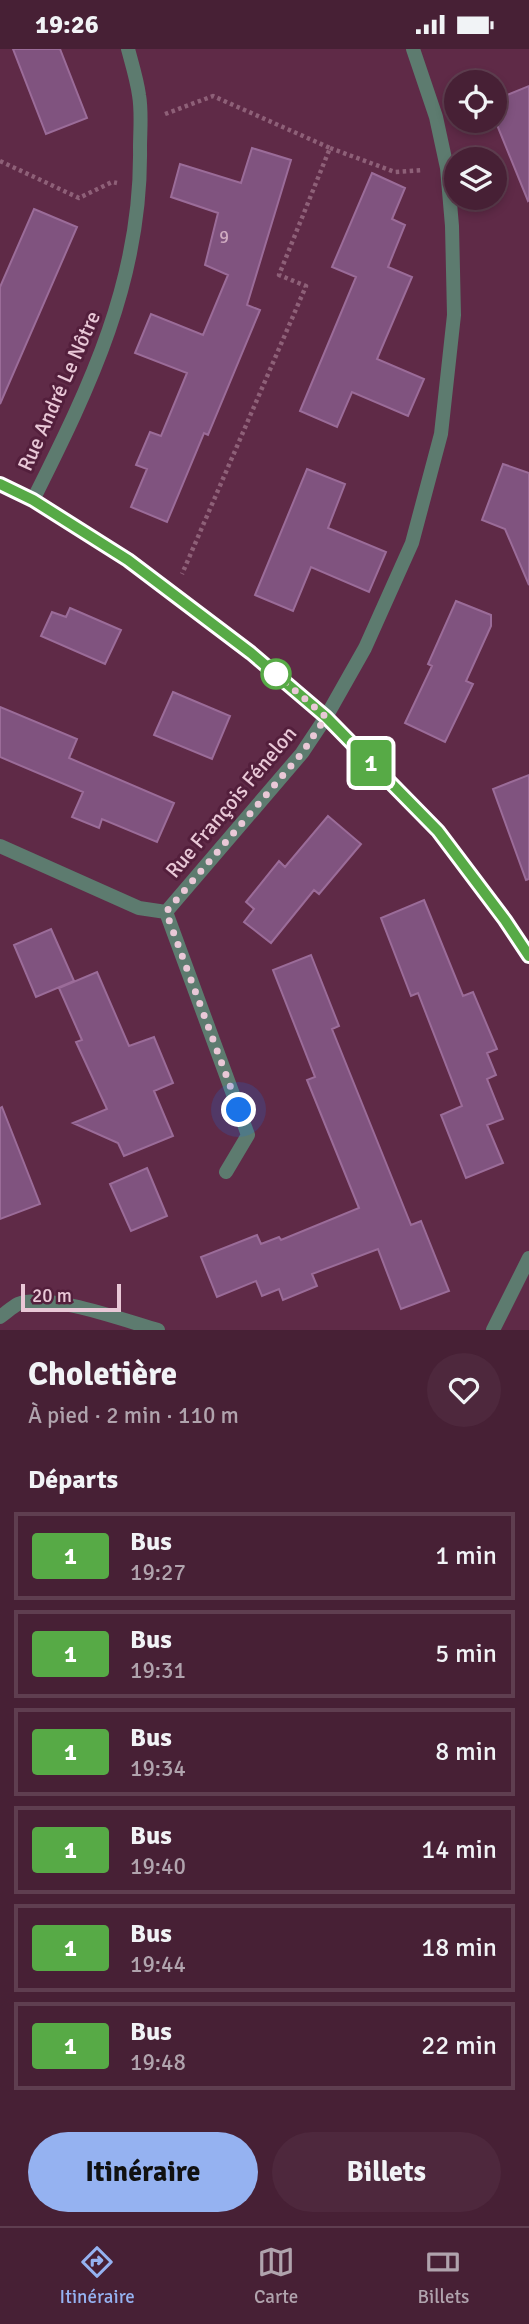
<!DOCTYPE html>
<html lang="fr">
<meta charset="utf-8">
<style>
body{margin:0;font-family:Signika,sans-serif;background:#4e283d;color:#f1f3f6;height:100vh;display:flex;flex-direction:column;font-size:26px;white-space:nowrap}
*{box-sizing:border-box;margin:0}
p{font-size:23px;color:#b0a3ad}
.icon{flex:none;width:38px;height:38px;fill:none;stroke:currentColor;stroke-width:2;stroke-linecap:round;stroke-linejoin:round}
.map{position:relative;height:1281px;overflow:hidden}
.details{display:flex;flex-direction:column;background:#472035;flex:1}
.details>*{flex:none}
.badge{padding:0 14px;border-radius:5px;font-size:24px;line-height:46px}
.tools{position:absolute;left:444px;top:21px;display:grid;gap:14px}
.tools a{display:grid;place-items:center;width:63px;height:63px;border-radius:50%;background:#472035;box-shadow:0 4px 10px #0003,0 0 0 2px #5f3e50;font-size:35px}
.scale{position:absolute;left:21px;bottom:18px;width:100px;box-sizing:border-box;padding-left:7px;border:4px solid #e9c8d7;border-top:0;font-size:19px;line-height:24px;white-space:nowrap;color:#e9c8d7;-webkit-text-stroke:5px #531f3c;paint-order:stroke}
.you{position:absolute;width:35px;height:35px;margin:-18px;border:5px solid #fff;border-radius:50%;background:#1a73e8;box-shadow:0 0 0 10px #1a73e833}
.map>.badge{position:absolute;translate:-50% -50%;box-shadow:0 0 0 4px #fff}
h2{padding:0 28px;font-size:26px;line-height:63px}
.round{display:grid;place-items:center;flex:none;width:74px;height:74px;border-radius:37px;background:#4e283d}
.summary{display:flex;align-items:center;justify-content:space-between;height:119px;padding:0 28px}
h1{font-size:33px;font-weight:700;line-height:52px}
.button{display:flex;gap:14px;margin-top:auto;padding:14px 28px}
.button a{flex:1;height:80px;border-radius:42px;background:#95b2f1;color:#111;font-size:28px;font-weight:700;line-height:80px;text-align:center}
.button a+a{background:#4e283d;color:#f1f3f6}
ul{padding:0;list-style:none}
li{display:flex;align-items:center;gap:21px;height:88px;margin:0 14px 10px;padding:0 14px;border:4px solid #5f3e50;border-radius:0px}
li div{flex:1}
li b{display:block;font-size:26px}
li em{font-style:normal}
li .badge{min-width:77px;font-weight:700;text-align:center}
.status{display:flex;justify-content:space-between;align-items:center;height:49px;padding:0 35px;background:#472035;direction:ltr}
.status svg{height:19px;fill:currentColor}
.tabs{display:flex;justify-content:space-around;align-items:center;height:98px;border-top:2px solid #5f3e50;background:#472035;font-size:19px;color:#b0a3ad}
.tabs a{display:grid;justify-items:center;gap:4px}
.tabs .selected{color:#95b2f1}
.map>svg:first-child{display:block}
.building{fill:#80537f;stroke:#9b6c99;stroke-width:2}
.lines{fill:none;stroke-linecap:round;stroke-linejoin:round}
.path{stroke:#8e6078;stroke-width:4.5;stroke-dasharray:3.5 3.5;stroke-linecap:butt}
.minor{stroke:#5d7b6f;stroke-width:14}
.line-casing{stroke:#fff;stroke-width:16}
.line{stroke:#57aa46;stroke-width:10}
.walk{stroke:#e9c8d7;stroke-width:7;stroke-dasharray:0 12.6}
.stop-dot{fill:#fff;stroke:#57aa46;stroke-width:3.5}
.labels{text-anchor:middle;stroke-width:6;stroke-linejoin:round;paint-order:stroke}
.number-label{font-size:18px;fill:#cfabc1}
.street-label{font-size:21px;fill:#e9c8d7;stroke:#531f3c}
</style>
<div class="status"><b>19:26</b><svg viewBox="0 0 49 12"><path d="M0 12V9h3v3zM5 12V6h3v6zM10 12V3h3v9zM15 12V0h3v12zM26 1h20v11H26zM47 4h2v5h-2z"/></svg></div>
<div class="map">
<svg width="529" height="1281" viewBox="0 0 529 1281">
<rect width="100%" height="100%" fill="#5f2a47"/>
<path class="building" d="M13 0H60L87 69 46 85Z
M529 37V151L528 152 495 71V51Z
M252 99 291 111 247 256 260 261 208 386 204 384 167 473 131 458 147 420 136 416 150 383 161 387 187 324 135 304 151 265 203 286 228 226 205 216 218 164 171 148 180 115 241 134Z
M372 124 405 139 392 170 405 176 388 218 412 228 377 310 424 330 408 367 352 343 337 378 300 362 356 228 332 218Z
M34 160 77 178 0 355V238Z
M503 415 529 424V536L505 480 482 471Z
M307 420 345 435 328 479 386 503 369 543 311 518 293 562 255 546Z
M456 552 491 566V577L466 632 473 635 445 693 405 674 432 617 428 615Z
M70 559 121 581 105 615 41 587 52 563 66 568Z
M173 643 230 667 212 710 154 686Z
M0 658 77 690 69 709 174 754 157 793 102 770 99 779 72 768 83 743 0 708Z
M529 726V830L526 831 493 740Z
M328 767 361 795 319 845 314 841 271 894 244 873 254 860 246 853 279 812 285 818Z
M424 851 463 947 473 943 497 1000 487 1004 496 1026 487 1030 503 1070 487 1076 503 1114 466 1129 441 1066 462 1057 418 944 411 947 381 869Z
M51 880 74 932 36 948 14 896Z
M311 906 339 977 332 980 411 1176 421 1172 449 1242 401 1260 378 1200 312 1225 317 1237 283 1251 279 1240 262 1247 256 1232 217 1248 201 1208 257 1186 261 1195 279 1188 281 1191 359 1159 307 1031 315 1028 273 921Z
M97 923 129 997 154 988 173 1034 154 1042 173 1087 124 1107 118 1094 73 1074 107 1060 76 993 82 991 59 939Z
M2 1058 40 1155 0 1170V1059Z
M147 1119 167 1167 131 1182 110 1135Z"/>
<g class="lines">
<path class="path" d="M165 65 213 47 330 99 279 226 306 237 182 525
M330 99 395 123 423 121
M0 112 79 149 112 133 117 134"/>
<path class="minor" d="M0 435 33 451 128 511 251 604 326 668 438 782 505 871 529 907
M33 451C90 337 142 231 140 99 140 82 142 63 139 46 137 31 132 15 128 0
M0 797 139 859 166 863
M226 1123 248 1086 166 863 302 704 326 668 365 599 412 494 441 385 454 266 452 177 447 119 436 68 413 0
M0 1268C6 1264 12 1258 18 1255 48 1243 126 1272 158 1281
M493 1281 529 1209"/>
</g>
<g class="lines">
<defs>
<path id="line" d="M0 435 33 451 128 511 251 604 326 668 438 782 505 871 529 907"/>
</defs>
<use href="#line" class="line-casing"/>
<use href="#line" class="line"/>
<path class="walk" d="M239 1061 166 863 302 704 326 668 270 620 276 625"/>
</g>
<circle class="stop-dot" cx="276" cy="625" r="14"/>
<g class="labels">
<g class="number-label">
<text x="224" y="194">9</text>
</g>
<g class="street-label">
<text transform="translate(59 342) rotate(-66)" y="7">Rue André Le Nôtre</text>
<text transform="translate(231 753) rotate(-50)" y="7">Rue François Fénelon</text>
</g>
</g>
</svg>
<div class="tools">
<a><svg class="icon" aria-label="locate" viewBox="0 0 24 24"><circle cx="12" cy="12" r="6"/><path d="M12 2v4M12 18v4M2 12h4M18 12h4"/></svg></a>
<a><svg class="icon" aria-label="layers" viewBox="0 0 24 24"><path d="M12 4l9 5-9 5-9-5zM3 14l9 5 9-5"/></svg></a>
</div>
<div class="scale">20 m</div>
<div class="you" style="left:239px;top:1061px"></div>
<b class="badge" style="left:371px;top:714px;background:#57aa46;color:#fff">1</b>
</div>
<section class="details">
<div class="summary"><div><h1>Choletière</h1><p>À pied · 2 min · 110 m</p></div><a class="round"><svg class="icon" aria-label="heart" viewBox="0 0 24 24"><path d="M12 20l-8-8c-3-5 5-10 8-4 3-6 11-1 8 4z"/></svg></a></div>
<h2>Départs</h2>
<ul>
<li><span class="badge" style="background:#57aa46;color:#fff">1</span><div><b>Bus</b><p>19:27</p></div><em>1 min</em></li>
<li><span class="badge" style="background:#57aa46;color:#fff">1</span><div><b>Bus</b><p>19:31</p></div><em>5 min</em></li>
<li><span class="badge" style="background:#57aa46;color:#fff">1</span><div><b>Bus</b><p>19:34</p></div><em>8 min</em></li>
<li><span class="badge" style="background:#57aa46;color:#fff">1</span><div><b>Bus</b><p>19:40</p></div><em>14 min</em></li>
<li><span class="badge" style="background:#57aa46;color:#fff">1</span><div><b>Bus</b><p>19:44</p></div><em>18 min</em></li>
<li><span class="badge" style="background:#57aa46;color:#fff">1</span><div><b>Bus</b><p>19:48</p></div><em>22 min</em></li>
</ul>
<div class="button"><a>Itinéraire</a><a>Billets</a></div>
</section>
<nav class="tabs">
<a class="selected"><svg class="icon" aria-label="directions" viewBox="0 0 24 24"><path d="M12 3l9 9-9 9-9-9zM9 14v-3h6M13 9l2 2-2 2"/></svg>Itinéraire</a>
<a><svg class="icon" aria-label="map" viewBox="0 0 24 24"><path d="M3 6l6-2 6 2 6-2v14l-6 2-6-2-6 2zM9 4v14M15 6v14"/></svg>Carte</a>
<a><svg class="icon" aria-label="tickets" viewBox="0 0 24 24"><path d="M3 7h18v10H3zM15 7v10"/></svg>Billets</a>
</nav>
